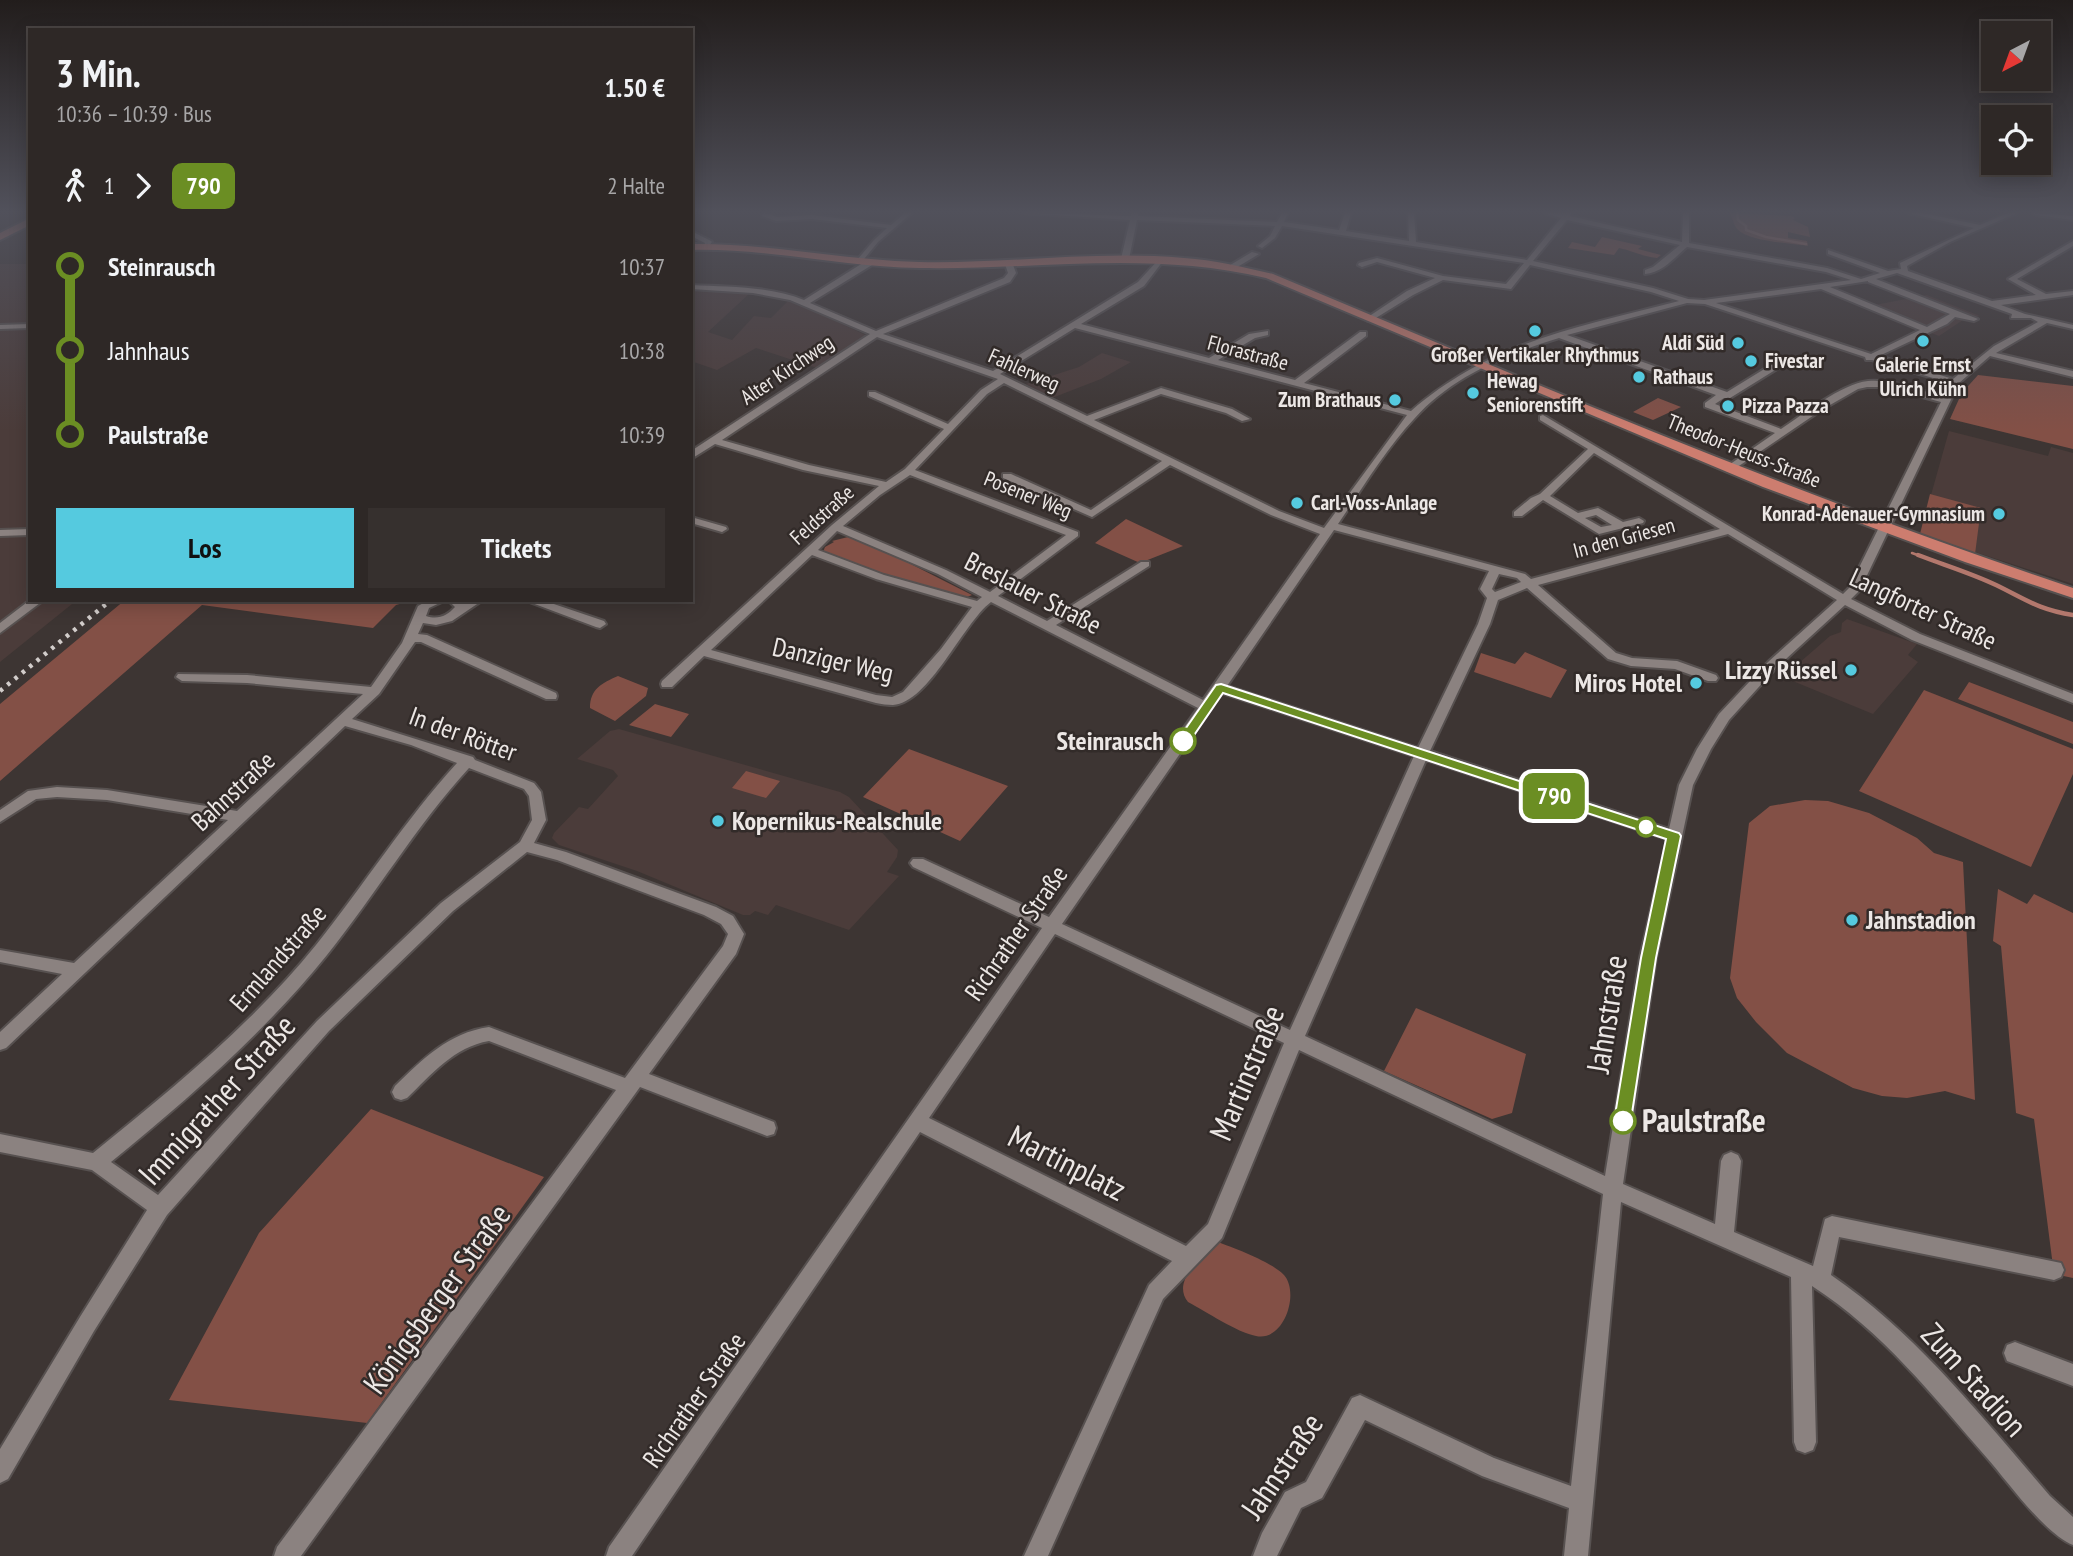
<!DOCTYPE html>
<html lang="de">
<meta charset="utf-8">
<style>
body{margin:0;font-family:"PT Sans Narrow",sans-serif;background:#36302e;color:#f1f3f6;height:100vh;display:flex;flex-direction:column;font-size:26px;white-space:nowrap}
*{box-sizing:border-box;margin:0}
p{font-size:23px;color:#a7a6a7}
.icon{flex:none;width:38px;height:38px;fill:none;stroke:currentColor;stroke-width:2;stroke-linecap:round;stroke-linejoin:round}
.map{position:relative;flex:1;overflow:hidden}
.details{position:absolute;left:28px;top:28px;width:665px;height:574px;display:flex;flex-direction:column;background:#2e2826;border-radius:0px;box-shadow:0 4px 18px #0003,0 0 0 2px #494443}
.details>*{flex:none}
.badge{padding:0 14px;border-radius:10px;font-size:24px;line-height:46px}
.needle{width:46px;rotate:221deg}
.fabs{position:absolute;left:1981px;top:21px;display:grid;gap:14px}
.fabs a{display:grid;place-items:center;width:70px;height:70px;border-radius:0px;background:#2e2826;box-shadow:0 4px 18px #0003,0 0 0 2px #494443;font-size:35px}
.map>.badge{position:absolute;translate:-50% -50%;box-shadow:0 0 0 4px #fff}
.legs{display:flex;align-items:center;gap:10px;height:77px;padding:0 28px;font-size:23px}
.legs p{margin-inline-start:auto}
.head{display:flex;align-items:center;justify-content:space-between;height:119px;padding:0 28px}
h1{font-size:38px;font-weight:600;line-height:52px}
.action{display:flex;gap:14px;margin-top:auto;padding:14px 28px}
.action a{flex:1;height:80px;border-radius:0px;background:#55cadf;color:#111;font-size:28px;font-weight:600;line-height:80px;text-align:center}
.action a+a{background:#36302e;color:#f1f3f6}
ul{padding:0 28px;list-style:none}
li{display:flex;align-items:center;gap:24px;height:84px;font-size:26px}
li i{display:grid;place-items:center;width:10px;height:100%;margin:0 9px;background:currentColor}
li i::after{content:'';width:18px;height:18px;margin:-9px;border:5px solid;border-radius:50%;background:#2e2826}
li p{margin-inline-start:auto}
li:first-child i{background:linear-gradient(#0000 50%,currentColor 0)}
li:last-child i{background:linear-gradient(currentColor 50%,#0000 0)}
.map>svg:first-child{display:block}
.built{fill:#4b3c3a}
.green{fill:#835046}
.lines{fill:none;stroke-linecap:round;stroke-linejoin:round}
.stream-far1{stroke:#b3786d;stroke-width:2.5}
.stream{stroke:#b3786d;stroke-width:4.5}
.minor-casing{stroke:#575150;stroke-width:4}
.major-casing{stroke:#575150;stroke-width:4}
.minor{fill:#8b8280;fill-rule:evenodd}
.major{fill:#cd7d6f;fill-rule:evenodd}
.rail{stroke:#d2cdcb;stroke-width:4.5;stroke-dasharray:3.5 6;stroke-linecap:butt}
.line-1{fill:#6b8e23;stroke:#fff;stroke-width:2}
.poi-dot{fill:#55cadf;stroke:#322b29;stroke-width:2.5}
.stop-1-dot{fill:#fff;stroke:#6b8e23;stroke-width:3.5}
.labels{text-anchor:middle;stroke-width:5;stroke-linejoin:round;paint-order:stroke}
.far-poi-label{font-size:21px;font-weight:bold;fill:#ece7e5;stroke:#322b29;text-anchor:start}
.far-street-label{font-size:21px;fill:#ece7e5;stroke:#322b29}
.street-label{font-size:26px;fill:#ece7e5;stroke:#322b29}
.poi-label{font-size:26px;font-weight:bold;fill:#ece7e5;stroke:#322b29;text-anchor:end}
.stop-label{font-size:26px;font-weight:bold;fill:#ece7e5;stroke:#322b29;text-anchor:end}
.near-street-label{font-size:32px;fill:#ece7e5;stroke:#322b29}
.near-stop-label{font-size:32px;font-weight:bold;fill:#ece7e5;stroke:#322b29;text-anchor:start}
</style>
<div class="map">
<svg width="2073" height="1556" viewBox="0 0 2073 1556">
<rect width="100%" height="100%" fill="#3d3533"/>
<path class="built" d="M0 264H30V600H77L0 662Z
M691 288 751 292 708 332 732 340 754 316 771 318 789 300 868 336 817 368 756 348 717 370 691 361Z
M1927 295 1980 316 1963 320 1939 336 1864 307Z
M1102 353 1131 362 1101 379 1052 398 1026 384 1079 367Z
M1949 431 2048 456 2051 447 2073 453V584L1920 534Z
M1847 619 1917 644 1908 655 1918 662 1873 714 1783 677 1830 636 1841 632 1842 623Z
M619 729 840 792 849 797 898 850 897 857 887 872 899 876 849 930 776 905 768 915 755 911 750 915H743L637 871 559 845 552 838 554 833 579 807 588 809 618 776 613 770 577 759 610 731Z"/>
<path class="green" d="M1730 213 1791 216 1795 218 1793 220 1808 227 1810 237 1788 232V238L1807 241 1808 246C1791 243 1750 242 1737 229 1734 225 1732 217 1730 213Z
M1602 237 1642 246 1638 249 1661 255 1657 258C1640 256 1634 251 1619 248L1614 255 1568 248 1572 242 1595 247Z
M1978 375 2073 386V449L1950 419 1959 399 1966 397 1961 394Z
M1658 398 1681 407 1653 420 1633 412Z
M1930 494 1981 508 1975 554 1920 534Z
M1126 519 1183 546 1140 563 1095 543Z
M848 537 901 559 972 595 967 597 879 574 823 552 825 547 834 542 832 541Z
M125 600H414L396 605 373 628 202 605 0 781V704Z
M1525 652 1567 670 1551 698 1474 672 1481 653 1515 664Z
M618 676 648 688 646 696 615 721 590 708C590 689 602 683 618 676Z
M1969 682 2073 722V744L1958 699Z
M1924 690 2073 749V774L2031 867 1859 791Z
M655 704 689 714 671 737 629 725Z
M909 749 1008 786 960 841 863 797Z
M746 771 780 781 766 798 732 788Z
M1805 800 1828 801 1869 813 1917 838 1934 853 1963 862 1975 1100 1945 1091 1907 1098 1882 1096 1853 1088 1787 1053 1756 1022 1737 998 1730 978 1749 823 1770 806Z
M1998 889 2027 904 2034 894 2073 913V1278L2054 1274 2034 1119 2016 1113 2001 946 1993 941Z
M1416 1008 1526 1054 1512 1113 1492 1119 1384 1071Z
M371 1109 544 1177 367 1423 169 1400 259 1233Z
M1215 1241C1232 1247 1272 1262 1284 1275 1300 1293 1284 1342 1256 1336 1236 1332 1207 1312 1188 1302 1171 1281 1202 1258 1215 1241Z"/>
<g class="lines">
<path class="stream-far1" d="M1737 213 1738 220 1746 226V230L1766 237 1806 244
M1912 553 1923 557"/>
<path class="stream" d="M1918 555C1944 565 1971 573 1996 585 2025 599 2039 610 2073 615"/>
<defs>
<path id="minor" d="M765 213 777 217 812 215 891 225 905 213H912L878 242 860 264 857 260 874 240 887 228 812 219 776 221 762 216V214Z
M1023 213 1131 216 1132 213H1138V216L1277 222 1282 213H1288L1284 222 1339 230 1345 213H1351L1346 231 1409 241 1408 213H1414L1416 242 1527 260 1561 218 1545 213H1572L1570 216 1682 242 1683 213H1689V243L1827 268 1861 279 1880 273 1828 254V250L1888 271 1901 269 1900 263 1974 228 1908 213H1922L1980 225 2008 213H2017L1950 242 1907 266 1908 271 1992 301 2036 295 2008 279 2073 241V246L2017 279 2046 294 2073 291V295L2001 305 2025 314 2073 325V329L2047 323 1996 353 2073 371V377L1990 356 1959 383 1860 590 1851 599 1920 634 2073 694V703L1912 640 1845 605 1776 668 1729 720 1711 749 1693 785 1656 958 1623 1184 1715 1224 1721 1161 1724 1155 1731 1152 1738 1155 1741 1161 1734 1232 1813 1266 1825 1219 1832 1216 2061 1263 2064 1270 2061 1277 2054 1280 1839 1237 1831 1275C1917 1334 1982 1417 2050 1496L2073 1517V1545C2044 1533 2008 1482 1987 1458 1933 1396 1882 1331 1812 1286L1816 1442 1813 1450 1805 1453 1797 1450 1794 1442 1791 1277 1621 1202 1588 1556H1564L1569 1508 1482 1476 1365 1420 1322 1498 1301 1508 1277 1556H1253L1262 1533 1285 1492 1306 1482 1352 1398 1360 1395 1494 1458 1571 1486 1603 1194 1299 1050 1222 1238 1163 1299 1048 1556H1024L1149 1285 1172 1261 920 1132 632 1556H606L609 1547 1042 928 913 867 910 863 913 859H923L1049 917 1198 708 991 602C963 623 929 703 893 705 888 705 881 704 876 703L704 656 672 687H662L661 684 662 681 832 525 879 486 803 470 715 444 691 459V451L870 334 790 300 753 293 691 289V285C728 287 769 286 804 300L866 261H872V265L810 303 876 331 1004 278 1008 273 1005 264 1012 262 1016 273 1010 282 883 334 993 371 1138 282 1159 259 1163 261 1144 286 1081 324 1209 358 1249 334 1268 331V335L1255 338 1218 360 1295 380 1360 332H1366V336L1304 383 1411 411C1492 341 1579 327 1679 301L1651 292 1530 265 1511 289 1443 280 1413 295 1371 321H1368V317L1407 291 1435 278 1377 262 1362 267 1358 265 1359 263 1377 258 1443 276 1506 284 1524 263 1282 226 1275 238 1262 248 1258 246 1270 236 1275 226 1137 220 1129 259 1125 261 1121 259 1130 220ZM1567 220 1680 245 1653 267 1645 270V274C1662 273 1675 257 1687 247L1826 272 1851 280 1704 300 1688 299 1653 288 1533 261ZM1897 273 2012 314 2011 318H2031L2038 322 1994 346 1953 379 1879 356 1947 324 1955 317 1974 321 1978 319 1876 279ZM1868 281V282L1950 314 1927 327 1830 287ZM1821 289 1920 330 1871 354 1716 303ZM1687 303 1705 304 1865 357 1866 360H1872L1950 383 1943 397C1920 390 1893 379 1868 381 1841 384 1804 414 1781 429L1715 404 1724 398H1730L1785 364V360H1779L1727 392 1567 335ZM1075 328 1407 415 1324 528 1279 511 1094 420 1161 394 1226 413 1242 421 1250 419 1232 409 1161 388 1087 416 1000 374ZM877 337 998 379 981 390 948 424 875 392H869V396L944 429 905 469 886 482 809 465 722 440ZM1559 338 1716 395 1705 403V407L1775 433 1726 467V471L1730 472 1823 409 1858 389 1867 387H1885L1941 402 1849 588 1843 594 1543 415 1540 416V420L1588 449 1540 494 1531 498 1514 512V516H1522L1543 500 1599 534 1643 523 1644 521 1639 518 1623 522 1598 508 1578 513 1550 496 1594 453 1720 529 1531 579 1525 574 1338 524C1362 489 1385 450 1414 419 1451 377 1506 354 1559 338ZM1004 383 1162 461 1091 510 1011 474H1003V478L1092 517 1170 465 1271 515 1320 534 1203 700 1056 625 1149 566V562H1141L1047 621 998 596 1078 536V532L915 470 987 394ZM910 475 1066 535 990 592 946 570 843 526 880 495ZM1596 515 1612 525 1601 527 1585 518ZM1334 530 1489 571 1480 589 1487 598 1478 624 1418 748 1227 686ZM837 531 938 574 982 597 977 601 884 575 818 550ZM1728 534 1837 600 1768 662 1719 714 1697 749 1679 785 1669 829 1430 751 1490 624 1498 600 1527 588 1608 659 1631 666 1675 669 1708 681H1716L1718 678 1716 675 1677 661 1632 658 1616 653 1538 585ZM812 555 876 579 972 607 941 649 903 692 892 697 876 695 711 650ZM1499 574 1517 578 1521 582 1495 592 1492 589ZM1222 693 1414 756 1290 1030 1062 924ZM1426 760 1667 839 1640 958 1605 1176 1305 1036ZM1055 934 1284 1043 1208 1224 1186 1246 929 1118Z
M2033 213 2073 216V220L2036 215Z
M691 231 711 241 712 242 708 247H704L705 243 691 236Z
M1252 252 1259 254 1234 269 1227 267Z
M30 324V328L0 329V325Z
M691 517 726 527 727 529 722 532 691 523Z
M30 529V535L0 536V530Z
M30 600H44L0 633V623Z
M429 600H446L429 608 426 616C438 620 447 616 455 607L448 600H483L452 621 436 625 423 623 418 634 427 635 556 693 557 696 556 699H546L421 642H415L379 694 352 719 473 757 475 760 534 783 541 792 546 820 534 843 566 852 716 907 733 916 744 934 736 954 649 1074 774 1122 776 1128 774 1134 767 1136 640 1087 301 1556H274L277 1547 616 1090 489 1041C454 1047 432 1074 407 1098L401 1100 395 1098 392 1092 395 1086C423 1059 448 1033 489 1027L625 1078 723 946 728 934 721 924 704 915 557 860 527 852 453 911 329 1031 167 1215 94 1331 8 1479 0 1483V1449L80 1317 147 1210 92 1170 0 1152V1134L93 1153C172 1089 252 1024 316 945 364 885 405 820 457 763L411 745 345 726 6 1048 0 1050V1032L62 974 0 962V950L74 963 228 820 107 800 57 797 36 799 0 822V810L28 791 57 787 107 790 237 811 363 694 247 683 182 681 176 677 178 674 247 675 371 687 402 643 418 606ZM469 768 524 789 529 796 532 820 520 842 441 903 317 1021 158 1195 111 1162C188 1099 264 1033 327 955 376 894 416 826 469 768Z
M524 600H542L604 621 606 624 600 628 596 627Z
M2015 1342 2073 1364V1386L2007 1361 2004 1353 2007 1345Z"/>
<path id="major" d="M30 218V225L0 240V233Z
M691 244C767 243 842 260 919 262 1007 264 1096 250 1184 258 1214 260 1243 267 1273 274 1537 385 1801 497 2073 588V598L1965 562 1763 487 1266 278C1148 250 1039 270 920 268 843 267 768 248 691 250Z"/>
</defs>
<use href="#minor" class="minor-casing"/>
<use href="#major" class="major-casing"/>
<use href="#minor" class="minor"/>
<use href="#major" class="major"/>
<path class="rail" d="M0 691 111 600"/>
</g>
<linearGradient id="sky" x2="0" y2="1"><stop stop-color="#221d1c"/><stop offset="0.49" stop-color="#51515b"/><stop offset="1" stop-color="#51515b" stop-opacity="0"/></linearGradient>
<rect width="2073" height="431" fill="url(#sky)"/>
<path class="line-1" d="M1221 684 1679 833 1681 836 1656 958 1630 1126 1623 1129 1617 1126 1614 1121 1641 958 1666 839 1223 693 1188 744H1179V738L1216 685Z"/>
<g class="poi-dot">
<circle cx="1535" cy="331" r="7"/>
<circle cx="1923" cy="341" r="7"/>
<circle cx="1738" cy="343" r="7"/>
<circle cx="1751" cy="361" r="7"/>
<circle cx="1639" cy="377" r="7"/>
<circle cx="1473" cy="393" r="7"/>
<circle cx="1395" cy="400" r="7"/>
<circle cx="1728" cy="406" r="7"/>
<circle cx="1297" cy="503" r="7"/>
<circle cx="1999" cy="514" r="7"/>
<circle cx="1851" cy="670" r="7"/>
<circle cx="1696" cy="683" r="7"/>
<circle cx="718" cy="821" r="7"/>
<circle cx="1852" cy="920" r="7"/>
</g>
<g class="stop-1-dot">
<circle cx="1183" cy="741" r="12"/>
<circle cx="1646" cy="827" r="9"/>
<circle cx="1623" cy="1121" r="12"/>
</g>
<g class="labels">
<g class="far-poi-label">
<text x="1724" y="350" text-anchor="end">Aldi Süd</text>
<text x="1535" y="362" text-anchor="middle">Großer Vertikaler Rhythmus</text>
<text x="1765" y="368">Fivestar</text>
<text x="1923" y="372" text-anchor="middle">Galerie Ernst<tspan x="1923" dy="24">Ulrich Kühn</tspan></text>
<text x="1653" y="384">Rathaus</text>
<text x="1487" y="388">Hewag<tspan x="1487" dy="24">Seniorenstift</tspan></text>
<text x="1381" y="407" text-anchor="end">Zum Brathaus</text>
<text x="1742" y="413">Pizza Pazza</text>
<text x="1311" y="510">Carl-Voss-Anlage</text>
<text x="1985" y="521" text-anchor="end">Konrad-Adenauer-Gymnasium</text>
</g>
<g class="far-street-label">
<text transform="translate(1248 353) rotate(15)" y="7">Florastraße</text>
<text transform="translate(787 370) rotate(-34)" y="7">Alter Kirchweg</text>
<text transform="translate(1024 370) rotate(24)" y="7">Fahlerweg</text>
<text transform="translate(1744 451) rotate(22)" y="7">Theodor-Heuss-Straße</text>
<text transform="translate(1028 495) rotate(22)" y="7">Posener Weg</text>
<text transform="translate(822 515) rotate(-42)" y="7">Feldstraße</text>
<text transform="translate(1624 538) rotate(-15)" y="7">In den Griesen</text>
</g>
<g class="street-label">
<text transform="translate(1033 593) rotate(27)" y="9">Breslauer Straße</text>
<text transform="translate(1923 609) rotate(25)" y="9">Langforter Straße</text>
<text transform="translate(833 660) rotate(13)" y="9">Danziger Weg</text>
<text transform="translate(463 734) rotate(20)" y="9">In der Rötter</text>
<text transform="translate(233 791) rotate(-43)" y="9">Bahnstraße</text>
<text transform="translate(1016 933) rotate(-55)" y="9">Richrather Straße</text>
<text transform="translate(278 958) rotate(-49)" y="9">Ermlandstraße</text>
<text transform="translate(694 1400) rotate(-55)" y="9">Richrather Straße</text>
</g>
<g class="poi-label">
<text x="1837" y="679">Lizzy Rüssel</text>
<text x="1682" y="692">Miros Hotel</text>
<text x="732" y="830" text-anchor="start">Kopernikus-Realschule</text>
<text x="1866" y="929" text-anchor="start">Jahnstadion</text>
</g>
<g class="stop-label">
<text x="1164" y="750">Steinrausch</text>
</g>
<g class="near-street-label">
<text transform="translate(1607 1014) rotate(-81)" y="11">Jahnstraße</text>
<text transform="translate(1247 1073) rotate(-67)" y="11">Martinstraße</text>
<text transform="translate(217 1100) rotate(-48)" y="11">Immigrather Straße</text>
<text transform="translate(1067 1163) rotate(27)" y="11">Martinplatz</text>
<text transform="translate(437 1299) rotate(-54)" y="11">Königsberger Straße</text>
<text transform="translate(1974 1380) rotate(48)" y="11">Zum Stadion</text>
<text transform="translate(1282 1466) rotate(-56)" y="11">Jahnstraße</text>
</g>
<g class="near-stop-label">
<text x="1642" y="1132">Paulstraße</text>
</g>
</g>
</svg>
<div class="fabs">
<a><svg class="needle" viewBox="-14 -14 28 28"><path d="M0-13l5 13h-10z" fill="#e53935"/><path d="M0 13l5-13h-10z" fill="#a7a6a7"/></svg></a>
<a><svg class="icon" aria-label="locate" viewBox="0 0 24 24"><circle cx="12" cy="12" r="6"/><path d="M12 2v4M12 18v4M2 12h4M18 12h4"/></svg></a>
</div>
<b class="badge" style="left:1554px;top:796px;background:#6b8e23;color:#fff">790</b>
<section class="details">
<div class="head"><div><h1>3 Min.</h1><p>10:36 – 10:39 · Bus</p></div><b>1.50 €</b></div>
<div class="legs"><svg class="icon" aria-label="walk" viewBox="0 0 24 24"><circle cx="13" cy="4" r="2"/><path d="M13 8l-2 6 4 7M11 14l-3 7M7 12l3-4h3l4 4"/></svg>1<svg class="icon" aria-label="forward" viewBox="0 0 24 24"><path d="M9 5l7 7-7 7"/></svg><b class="badge" style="background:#6b8e23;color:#fff">790</b><p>2 Halte</p></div>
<ul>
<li><i style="color:#6b8e23"></i><b>Steinrausch</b><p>10:37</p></li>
<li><i style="color:#6b8e23"></i><span>Jahnhaus</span><p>10:38</p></li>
<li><i style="color:#6b8e23"></i><b>Paulstraße</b><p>10:39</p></li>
</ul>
<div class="action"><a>Los</a><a>Tickets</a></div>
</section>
</div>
